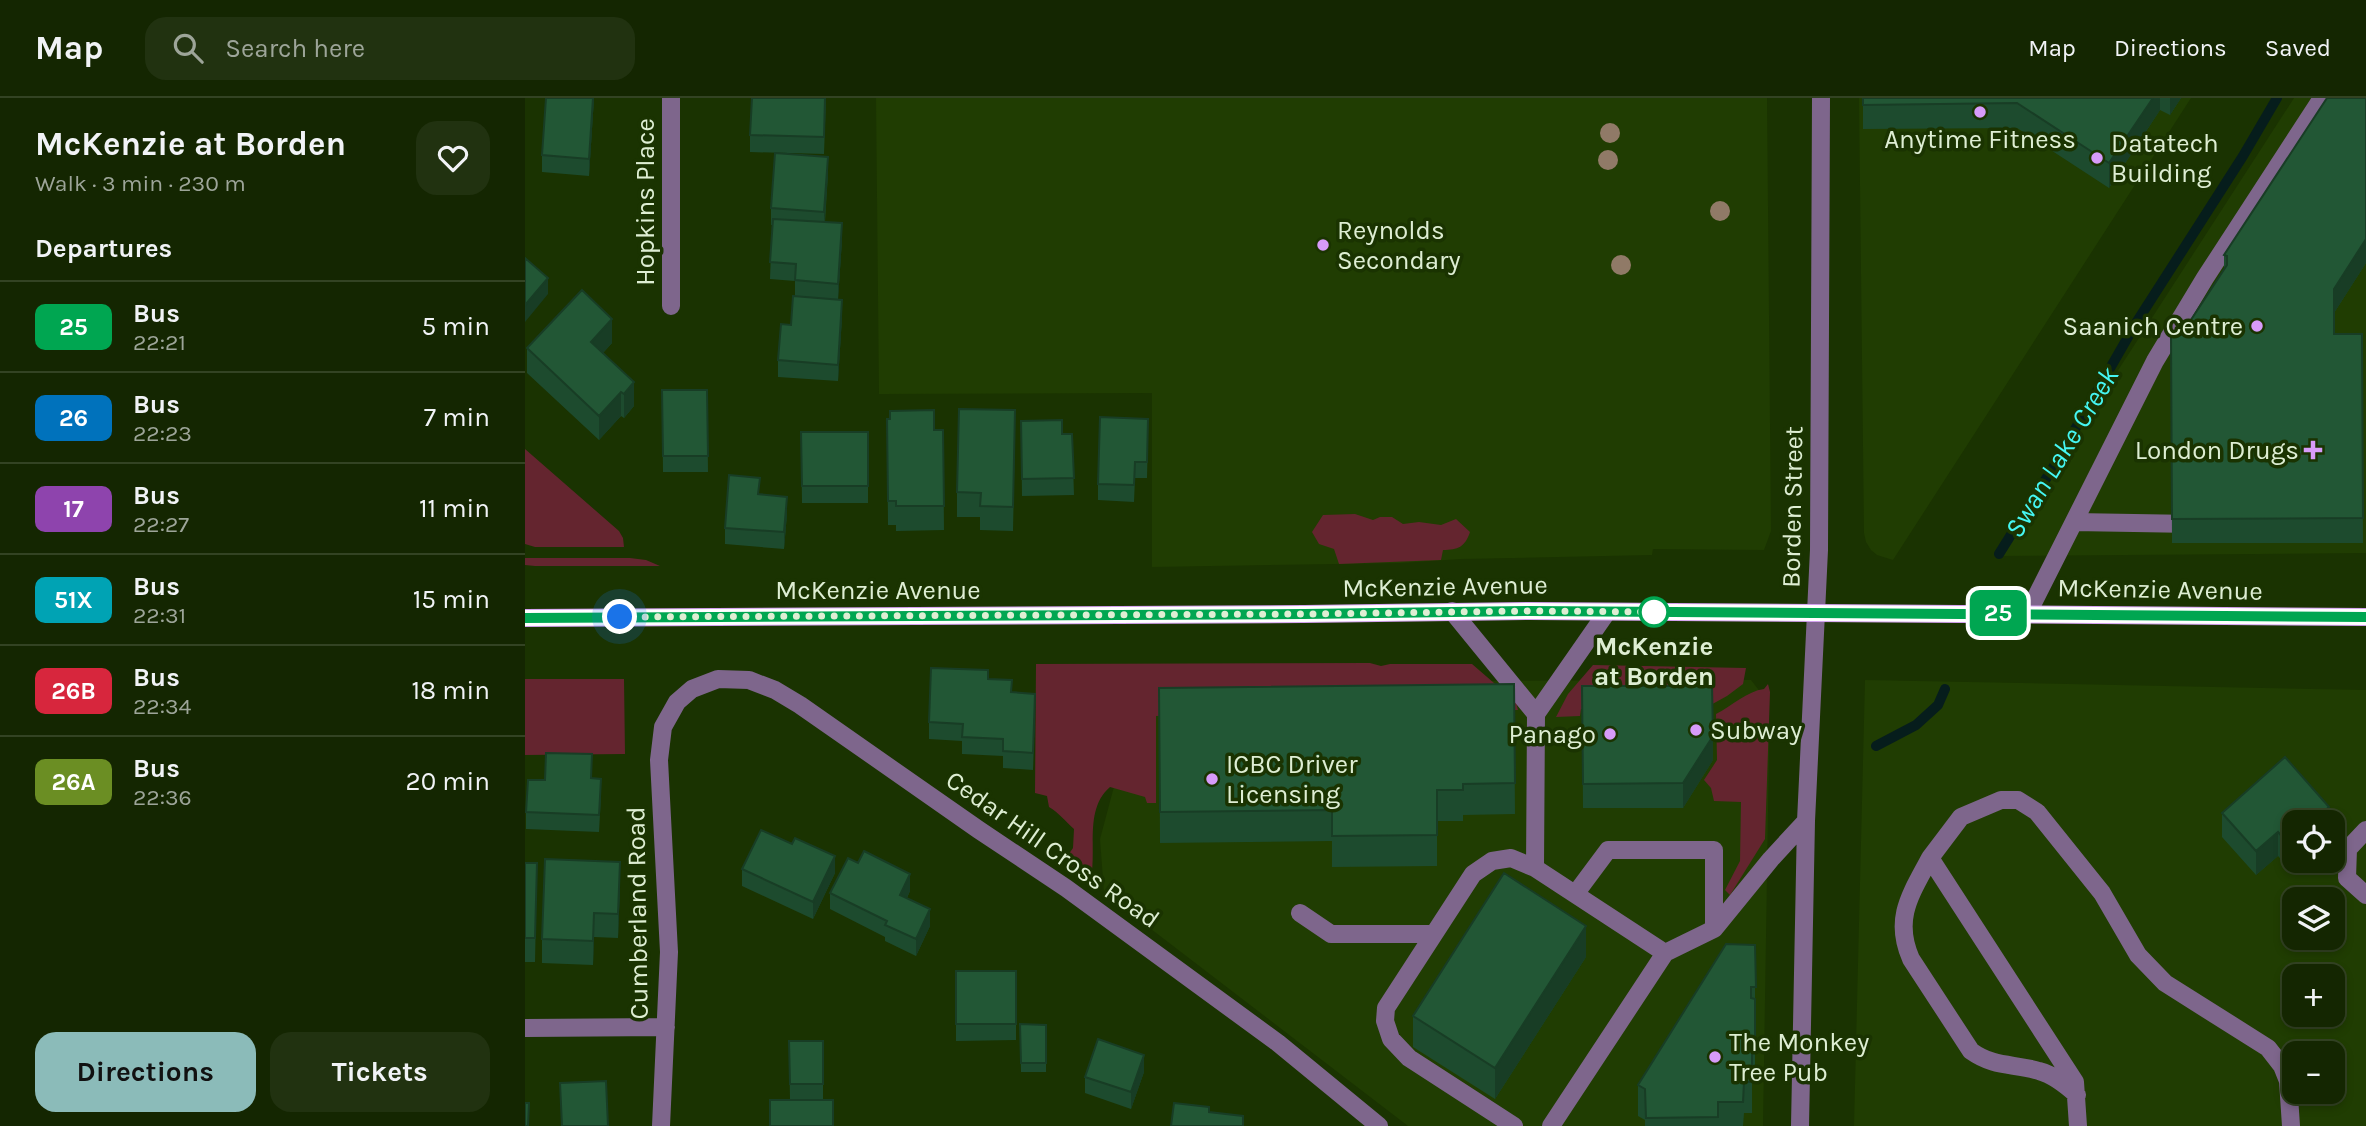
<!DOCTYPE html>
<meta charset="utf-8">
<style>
body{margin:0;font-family:Karla,sans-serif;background:#213210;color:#f1f3f6;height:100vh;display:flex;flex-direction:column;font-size:26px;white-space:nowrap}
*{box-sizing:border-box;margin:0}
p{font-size:23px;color:#9da599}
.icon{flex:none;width:38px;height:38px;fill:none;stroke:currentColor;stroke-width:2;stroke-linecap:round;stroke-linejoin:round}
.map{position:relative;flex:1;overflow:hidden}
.details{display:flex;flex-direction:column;background:#142601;width:525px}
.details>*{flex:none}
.badge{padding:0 14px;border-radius:10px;font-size:24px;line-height:46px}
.controls{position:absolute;left:1757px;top:712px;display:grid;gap:14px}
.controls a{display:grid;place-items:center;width:63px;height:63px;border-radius:14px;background:#142601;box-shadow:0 4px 10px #0003,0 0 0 2px #334323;font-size:35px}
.you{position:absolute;width:35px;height:35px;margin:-18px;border:5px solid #fff;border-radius:50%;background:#1a73e8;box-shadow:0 0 0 10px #1a73e833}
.map>.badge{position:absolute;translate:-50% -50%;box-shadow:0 0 0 4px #fff}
h2{padding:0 35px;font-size:26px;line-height:63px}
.round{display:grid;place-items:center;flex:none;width:74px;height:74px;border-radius:21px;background:#213210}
.summary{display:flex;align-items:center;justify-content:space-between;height:119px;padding:0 35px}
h1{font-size:33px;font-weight:700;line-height:52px}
.button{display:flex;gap:14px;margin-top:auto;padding:14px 35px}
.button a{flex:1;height:80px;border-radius:21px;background:#8bbbb9;color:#111;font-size:28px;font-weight:700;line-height:80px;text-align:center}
.button a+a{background:#213210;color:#f1f3f6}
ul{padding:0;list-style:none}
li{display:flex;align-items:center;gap:21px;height:91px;padding:0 35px;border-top:2px solid #334323}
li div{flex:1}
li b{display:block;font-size:26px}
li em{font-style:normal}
li .badge{min-width:77px;font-weight:700;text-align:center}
header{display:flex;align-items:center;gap:42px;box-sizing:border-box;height:98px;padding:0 35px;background:#142601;border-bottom:2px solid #334323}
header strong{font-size:33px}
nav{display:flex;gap:38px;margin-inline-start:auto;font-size:24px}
.search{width:490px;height:63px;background:#213210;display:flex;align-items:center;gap:18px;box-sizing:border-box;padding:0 24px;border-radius:21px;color:#9da599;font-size:26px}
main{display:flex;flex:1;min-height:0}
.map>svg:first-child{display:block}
.built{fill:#203d02;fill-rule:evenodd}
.green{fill:#64252f}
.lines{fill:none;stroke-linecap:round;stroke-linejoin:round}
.stream{stroke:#061d1c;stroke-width:10}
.minor{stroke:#7e668c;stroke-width:18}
.major{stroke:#d2a0ee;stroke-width:18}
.tree{fill:#907a67}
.wall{fill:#1d4b2e}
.shaded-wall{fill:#183d25}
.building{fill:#225735;stroke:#183d25;stroke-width:2}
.line-casing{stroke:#fff;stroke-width:16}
.line{stroke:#00a651;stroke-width:10}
.walk{stroke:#deeed3;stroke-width:7;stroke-dasharray:0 12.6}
.poi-dot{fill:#d79bf9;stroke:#1a3301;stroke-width:2.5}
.stop-dot{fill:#fff;stroke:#00a651;stroke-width:3.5}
.labels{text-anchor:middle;stroke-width:7;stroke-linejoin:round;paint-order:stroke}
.poi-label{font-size:26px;fill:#deeed3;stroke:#1a3301;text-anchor:start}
.street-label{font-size:26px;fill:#deeed3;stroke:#1a3301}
.stop-label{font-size:26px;font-weight:bold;fill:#deeed3;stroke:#1a3301}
.water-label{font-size:28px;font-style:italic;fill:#45f6f2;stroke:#1a3301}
</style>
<header>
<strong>Map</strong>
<div class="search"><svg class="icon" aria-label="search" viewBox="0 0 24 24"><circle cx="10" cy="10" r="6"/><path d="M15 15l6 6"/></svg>Search here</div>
<nav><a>Map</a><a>Directions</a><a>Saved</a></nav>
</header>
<main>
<section class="details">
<div class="summary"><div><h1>McKenzie at Borden</h1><p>Walk · 3 min · 230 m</p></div><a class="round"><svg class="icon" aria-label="heart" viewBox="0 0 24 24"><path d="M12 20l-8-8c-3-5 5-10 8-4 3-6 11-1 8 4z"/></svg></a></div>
<h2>Departures</h2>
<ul>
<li><span class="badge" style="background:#00a651;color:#fff">25</span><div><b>Bus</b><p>22:21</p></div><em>5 min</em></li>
<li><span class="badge" style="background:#0072bc;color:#fff">26</span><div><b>Bus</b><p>22:23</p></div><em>7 min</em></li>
<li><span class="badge" style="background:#8e44ad;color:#fff">17</span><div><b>Bus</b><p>22:27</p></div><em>11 min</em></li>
<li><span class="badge" style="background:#00a3b4;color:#fff">51X</span><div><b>Bus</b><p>22:31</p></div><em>15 min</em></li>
<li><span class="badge" style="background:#d7263d;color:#fff">26B</span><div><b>Bus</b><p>22:34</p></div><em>18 min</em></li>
<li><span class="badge" style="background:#6b8e23;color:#fff">26A</span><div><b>Bus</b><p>22:36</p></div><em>20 min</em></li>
</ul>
<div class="button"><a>Directions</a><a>Tickets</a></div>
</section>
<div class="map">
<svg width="1841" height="1028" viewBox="0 0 1841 1028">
<rect width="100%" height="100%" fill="#1a3301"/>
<path class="built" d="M351 0H1242L1246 433 1239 452 1128 451 1127 457 936 461 876 465 627 469V295L354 296Z
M1334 0H1666L1368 462 1352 457 1346 452 1341 444 1339 435Z
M1769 0H1841V455L1473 458Z
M1226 582 1243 604 1244 652 1238 1028H883L579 795 575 741 591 681 627 610 656 584Z
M1340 582 1841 592V1028H1329ZM1769 724H1808V763H1769ZM1769 802H1808V840H1769ZM1769 878H1808V917H1769ZM1769 956H1808V994H1769Z"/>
<path class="green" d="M0 351 94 433 98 440 99 449H10L0 446Z
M830 416 848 422 855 419H867L878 426 894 424 916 427 931 421 945 434C940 449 933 452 918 452L916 462 814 466 809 451 794 446 787 434 798 417Z
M0 460H105L121 462 135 468H10L0 467Z
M845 565 856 568 865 566H947L991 604 993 612 631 618V705H622L620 699 585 689C558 712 573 755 565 784L539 763 548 750 549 731C540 723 534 715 524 709L522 698 510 695 511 566Z
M1068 567 1221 570 1218 586 1202 598 1182 609 1056 611 1055 618 1031 619 1043 596Z
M0 581H99L100 656 0 657Z
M1243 586 1245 594 1240 741 1205 797 1200 792 1215 763 1216 704 1189 703 1186 690 1179 682 1192 662 1191 616C1207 608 1222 593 1239 591Z"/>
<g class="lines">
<path class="stream" d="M1474 456 1529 368 1611 225 1718 58 1752 0
M1351 648 1391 627 1413 607 1420 591"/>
<path class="minor" d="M146 0V208
M1549 424 1669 426
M927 513 1011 616
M1503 515 1630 263 1680 180 1797 0
M1841 732 1823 751 1822 780 1841 797
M1405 760C1386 796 1368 820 1386 861L1446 953C1470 970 1488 965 1514 973 1529 977 1541 987 1552 997
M1010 770 1011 616 1082 514
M1051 795 1083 752H1189V831
M775 815 806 836H909
M0 930 141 929
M136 1028 144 854 134 662 138 629 152 604 167 591 193 581 224 582 250 592 275 607 454 732 541 790 753 945 854 1028
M989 1028 884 960 866 941 860 923 861 910 948 776 967 763 986 760 1010 770 1140 855
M1026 1028 1140 855 1189 831 1246 761 1281 723
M1275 1028 1281 723 1294 452 1296 0
M1553 1028 1550 984 1405 760 1436 719 1476 702H1493L1512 714 1577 795 1613 857 1640 885 1743 950 1757 968 1763 983 1766 1028"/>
<path class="major" d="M0 520 779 516 1005 513 1841 519"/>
</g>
<g class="tree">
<circle cx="1085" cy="35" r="10"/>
<circle cx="1083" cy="62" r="10"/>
<circle cx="1195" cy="113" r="10"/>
<circle cx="1096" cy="167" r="10"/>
</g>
<path class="wall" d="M69 0 64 78 17 74V57Z
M301 0 299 56 225 54V37L246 1Z
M1338 0H1656L1645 17 1635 12 1584 90 1492 30 1338 31Z
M1841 0V165L1809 215V236H1837L1838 445H1647L1646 237H1656L1699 171V157Z
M303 76 300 124 317 142 313 202 317 219 313 283 253 279V262L266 227 270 198V183L245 181 247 127H246V110Z
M87 245 78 255 109 308 99 320 96 318 74 342 2 275V250Z
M137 292H182L183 374H138Z
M362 321 409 332H418L419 432 371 433V427H363Z
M496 323 537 336H547L549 397 497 398Z
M276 334H343V405H277Z
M490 337 488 433 455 432V419H432V394Z
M623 338 622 380H610L609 404 573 402V386Z
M235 396 262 416 259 451 200 446V430Z
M463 581 487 594 510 612 508 672 478 670V658L437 656V643L404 641V624Z
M989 586 990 716 938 717V723H912V768L807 769V743L635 745 634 590Z
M1057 588 1188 662 1158 710H1058Z
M66 680 76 698 74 734 1 731V714L20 682Z
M1697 715 1804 724 1770 763 1763 769 1753 758 1731 777 1697 739Z
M267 746 310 775 288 821 217 788V771Z
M0 765H12L10 864H0Z
M95 788 93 840 69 839 68 867 17 865V841Z
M385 793 382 800 405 828 391 858 360 843V839L305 811V795Z
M1230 847V985H1227V1015H1219L1218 1028H1120V1022L1113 1018V987Z
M1061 859 970 1001 888 949V918Z
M431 873H491V942L431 943Z
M495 926 521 927V974H496Z
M264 943H298V1002H265Z
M619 974 606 1011 560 995V979Z"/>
<path class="shaded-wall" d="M68 0H69L64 78V61Z
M1628 0H1635V12L1584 90V65Z
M1645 0H1656L1645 17Z
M303 59V76L299 131V114Z
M317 125V142L313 202V186Z
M1841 141V165L1809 215V191Z
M23 180V196L0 224V207Z
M317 202V219L313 283V267Z
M87 221V245L66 268V244Z
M109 284V308L99 320V296Z
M96 294V318L74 342V318Z
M262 399V416L259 451V434Z
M510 596V612L508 672V655Z
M1188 638V662L1158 710V685Z
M1804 709V724H1786Z
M1753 734V758L1731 777V753Z
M1769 739 1770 763 1763 769V745Z
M310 758V775L288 821V804Z
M95 764V788L93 840V816Z
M385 776V793L375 814V797Z
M405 811V828L391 858V841Z
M69 815V839L68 867V843Z
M1061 828V859L970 1001V970Z
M619 957V974L606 1011V994Z"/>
<path class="building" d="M21 0H68L64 61 17 57Z
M227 0H300L299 39 225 37Z
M1338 0H1628L1584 65 1492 5 1338 7Z
M1802 0H1841V141L1809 191V236H1837L1838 420 1647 421 1646 237H1656L1702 167V158L1699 157Z
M250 55 303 59 299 114 246 110Z
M248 121 317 125 313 186 270 182 271 166 245 164Z
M0 160 23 180 0 207Z
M57 192 87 221 66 244 109 284 99 296 96 294 74 318 2 250Z
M268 198 317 202 313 267 253 262 256 226 266 227Z
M137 292H182L183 358H138Z
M434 311 490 312 488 409 455 408 456 395 432 394Z
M409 312V332H418L419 408H371V403H363L362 321H365V313Z
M575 319 623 321 622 364H610L609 387 573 386Z
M537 322V336H547L549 380 497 381 496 323Z
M276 334H343V388H277Z
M204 377 235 380 233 396 262 399 259 434 200 430Z
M406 570 463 572V581L487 582 486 594 510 596 508 655 478 653V641L437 639 438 626 404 624Z
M989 586 990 685 938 686V692H912V737L807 738V712L635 714 634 590Z
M1057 588H1187L1188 638 1158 685 1058 686Z
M21 655 67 656 66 680 76 681 74 717 1 714 3 682H20Z
M1760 659 1804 709 1786 724H1769V739L1763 745 1753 734 1731 753 1697 715Z
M236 732 267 746 270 740 310 758 288 804 217 771Z
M339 753 385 776 375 797 405 811 391 841 360 827 362 823 305 795 323 760 333 765Z
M20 761 95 764 93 816 69 815 68 843 17 841Z
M0 765H12L10 840H0Z
M979 775 1061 828 970 970 888 918Z
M1201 846 1230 847 1231 889H1226V900L1230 901V954H1227V984H1219L1218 1004H1193V1019L1121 1020 1120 991 1113 987Z
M431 873H491V926H431Z
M495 926 521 927V965H496Z
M573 941 619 957 606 994 560 979Z
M264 943H298V986H265Z
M81 983 83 1028H37L35 985Z
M245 1002H308V1028H245Z
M0 1005H4L3 1028H0Z
M649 1005 684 1009V1014L718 1018V1028H646Z"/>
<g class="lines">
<defs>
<path id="line" d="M0 520 779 516 1005 513 1841 519"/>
</defs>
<use href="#line" class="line-casing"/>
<use href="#line" class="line"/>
<path class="walk" d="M95 519 779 516 1005 513 1136 514H1129"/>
</g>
<g class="poi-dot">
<circle cx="1455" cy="14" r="7"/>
<circle cx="1572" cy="60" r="7"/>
<circle cx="798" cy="147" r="7"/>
<circle cx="1732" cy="228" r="7"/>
<path d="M1784.5 341.5h7v7h7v7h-7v7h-7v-7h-7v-7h7z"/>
<circle cx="1171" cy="632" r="7"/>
<circle cx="1085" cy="636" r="7"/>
<circle cx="687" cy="681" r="7"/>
<circle cx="1190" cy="959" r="7"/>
</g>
<circle class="stop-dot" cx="1129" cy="514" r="14"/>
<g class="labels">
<g class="poi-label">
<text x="1455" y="50" text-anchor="middle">Anytime Fitness</text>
<text x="1586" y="54">Datatech<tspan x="1586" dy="30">Building</tspan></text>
<text x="812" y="141">Reynolds<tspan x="812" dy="30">Secondary</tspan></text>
<text x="1718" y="237" text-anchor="end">Saanich Centre</text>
<text x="1774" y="361" text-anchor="end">London Drugs</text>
<text x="1185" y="641">Subway</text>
<text x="1071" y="645" text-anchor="end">Panago</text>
<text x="701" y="675">ICBC Driver<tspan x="701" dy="30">Licensing</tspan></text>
<text x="1204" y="953">The Monkey<tspan x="1204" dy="30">Tree Pub</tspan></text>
</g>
<g class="street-label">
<text transform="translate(120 104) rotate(-90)" y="9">Hopkins Place</text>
<text transform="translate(1267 409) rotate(-89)" y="9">Borden Street</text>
<text transform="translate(920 488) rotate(-1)" y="9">McKenzie Avenue</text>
<text transform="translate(1635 491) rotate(1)" y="9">McKenzie Avenue</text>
<text x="353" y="501">McKenzie Avenue</text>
<text transform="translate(528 751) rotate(35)" y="9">Cedar Hill Cross Road</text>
<text transform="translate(112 815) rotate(-91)" y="9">Cumberland Road</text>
</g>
<g class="stop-label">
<text x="1129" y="557">McKenzie<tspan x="1129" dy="30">at Borden</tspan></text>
</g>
<g class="water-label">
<text transform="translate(1536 354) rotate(-59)" y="10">Swan Lake Creek</text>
</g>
</g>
</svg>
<div class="controls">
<a><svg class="icon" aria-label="locate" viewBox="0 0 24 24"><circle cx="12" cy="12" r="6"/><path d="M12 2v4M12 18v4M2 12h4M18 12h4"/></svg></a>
<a><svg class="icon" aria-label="layers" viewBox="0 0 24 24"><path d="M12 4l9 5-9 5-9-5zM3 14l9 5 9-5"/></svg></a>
<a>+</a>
<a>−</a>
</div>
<div class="you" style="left:95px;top:519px"></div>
<b class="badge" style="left:1473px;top:515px;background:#00a651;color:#fff">25</b>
</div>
</main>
